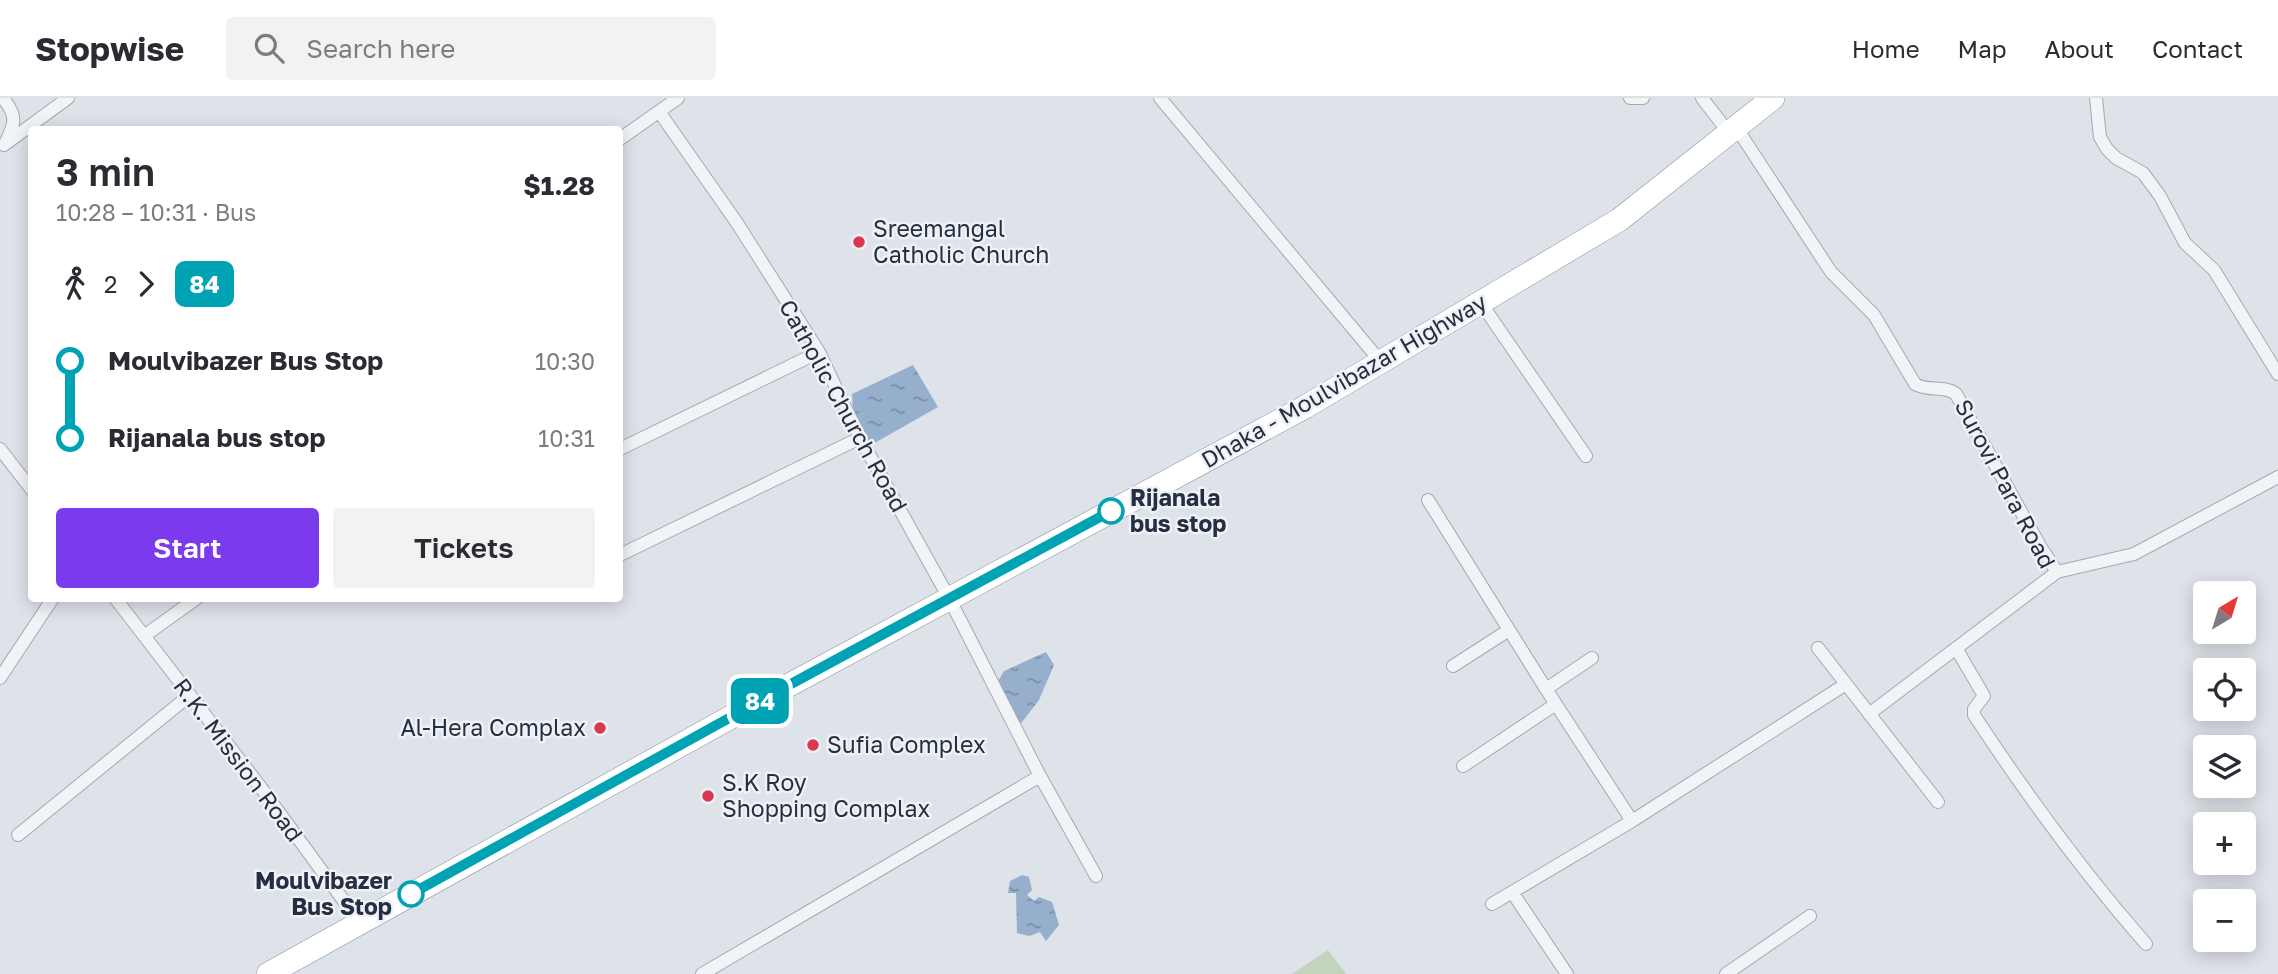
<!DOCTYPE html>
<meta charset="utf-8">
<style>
body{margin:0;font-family:"Golos Text",sans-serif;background:#f2f2f3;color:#2b2b33;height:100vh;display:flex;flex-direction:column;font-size:26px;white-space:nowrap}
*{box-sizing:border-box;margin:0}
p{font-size:23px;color:#7c7c81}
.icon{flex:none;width:38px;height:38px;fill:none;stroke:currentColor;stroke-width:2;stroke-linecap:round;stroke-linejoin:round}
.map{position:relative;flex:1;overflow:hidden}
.drawer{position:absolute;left:28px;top:28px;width:595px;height:476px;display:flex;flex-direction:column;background:#fff;border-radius:7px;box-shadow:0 4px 18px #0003}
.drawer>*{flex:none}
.badge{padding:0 14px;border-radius:10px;font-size:24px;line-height:46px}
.needle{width:46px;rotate:38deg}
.buttons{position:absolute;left:2193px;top:483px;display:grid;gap:14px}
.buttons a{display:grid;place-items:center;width:63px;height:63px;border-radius:7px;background:#fff;box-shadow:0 4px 18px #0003;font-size:35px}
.map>.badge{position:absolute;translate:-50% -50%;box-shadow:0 0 0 4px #fff}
.legs{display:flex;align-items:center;gap:10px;height:77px;padding:0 28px;font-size:23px}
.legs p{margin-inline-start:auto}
.head{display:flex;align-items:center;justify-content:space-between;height:119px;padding:0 28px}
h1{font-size:38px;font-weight:600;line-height:52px}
.button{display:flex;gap:14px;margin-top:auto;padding:14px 28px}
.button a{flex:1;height:80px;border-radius:7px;background:#7c3aed;color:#fff;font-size:28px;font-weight:600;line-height:80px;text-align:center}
.button a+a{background:#f2f2f3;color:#2b2b33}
ul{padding:0 28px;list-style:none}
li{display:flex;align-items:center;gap:24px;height:77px;font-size:26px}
li i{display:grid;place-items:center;width:10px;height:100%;margin:0 9px;background:currentColor}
li i::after{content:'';width:18px;height:18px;margin:-9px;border:5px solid;border-radius:50%;background:#fff}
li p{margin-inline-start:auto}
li:first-child i{background:linear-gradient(#0000 50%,currentColor 0)}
li:last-child i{background:linear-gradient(currentColor 50%,#0000 0)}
header{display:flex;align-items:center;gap:42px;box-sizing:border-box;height:98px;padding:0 35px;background:#fff;border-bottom:2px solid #e1e1e2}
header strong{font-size:33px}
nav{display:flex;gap:38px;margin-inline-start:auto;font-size:24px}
.search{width:490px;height:63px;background:#f2f2f3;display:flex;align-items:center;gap:18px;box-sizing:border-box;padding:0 24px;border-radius:7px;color:#7c7c81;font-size:26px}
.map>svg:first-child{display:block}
.grass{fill:#c3d4be}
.water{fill:url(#water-ripples)}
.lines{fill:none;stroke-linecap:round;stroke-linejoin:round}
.street-casing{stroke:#a3a9b3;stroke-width:14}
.highway-casing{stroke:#848fa1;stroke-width:24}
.street{stroke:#f1f3f7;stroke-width:12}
.highway{stroke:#fff;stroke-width:23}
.line-1-casing{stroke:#fff;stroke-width:16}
.line-1{stroke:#00a3b4;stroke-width:10}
.poi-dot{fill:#d9384d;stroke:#eef1f6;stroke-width:2.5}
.stop-1-dot{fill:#fff;stroke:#00a3b4;stroke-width:3.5}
.labels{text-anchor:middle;stroke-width:5;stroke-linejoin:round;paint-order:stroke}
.poi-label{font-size:23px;fill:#262f41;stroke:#eef1f6;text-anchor:start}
.street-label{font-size:23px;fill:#262f41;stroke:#eef1f6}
.stop-label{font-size:23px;font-weight:bold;fill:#262f41;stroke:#eef1f6;text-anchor:start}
</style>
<header>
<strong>Stopwise</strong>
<div class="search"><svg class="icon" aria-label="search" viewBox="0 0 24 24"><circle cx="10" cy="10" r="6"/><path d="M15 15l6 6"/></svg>Search here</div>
<nav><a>Home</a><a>Map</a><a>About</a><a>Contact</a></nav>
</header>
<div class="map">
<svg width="2278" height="876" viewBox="0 0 2278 876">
<defs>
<pattern id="water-ripples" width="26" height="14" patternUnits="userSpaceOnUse" patternTransform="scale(1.75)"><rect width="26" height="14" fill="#96afcc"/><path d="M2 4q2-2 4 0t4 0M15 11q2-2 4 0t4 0" fill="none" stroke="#7a8fa7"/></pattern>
</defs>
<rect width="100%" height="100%" fill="#dee2e9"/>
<path class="grass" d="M1328 852 1346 876H1292Z"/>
<path class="water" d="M913 267 938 309 871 347 853 313 852 296Z
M1046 554 1054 567 1039 602 1019 628 997 585 1004 573Z
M1022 777 1029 779 1032 792 1027 797 1034 803 1039 799 1052 804 1059 827 1046 843 1040 834 1029 838 1017 835 1016 795H1008L1010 783Z"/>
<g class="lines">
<defs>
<path id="street" d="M3 0C18 19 15 25 5 46
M1160 0 1381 264
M1630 0H1643
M1702 0 1729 35
M2096 0 2100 39 2107 51 2116 60 2143 75 2160 98 2185 145 2214 172 2278 276
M660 15 737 125 819 254 860 340 949 500 1040 678 1096 778
M1736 29 1831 174 1874 217 1915 286C1928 294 1945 287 1956 296L2040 448 2057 474
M620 41 678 0
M4 47 68 0
M1481 205 1586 358
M0 351 32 392
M620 351 819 254
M1428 402 1546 591 1632 723
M620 457 860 340
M115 500 259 687 360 825
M144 538 197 500
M1818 550 1938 704
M1956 550 1984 598 1974 611V617C2026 696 2083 774 2146 846
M1453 568 1509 532
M0 580 53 500
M1546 591 1592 560
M1869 616 2057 474 2134 456 2278 379
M1463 668 1556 606
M18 737 190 597
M1512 794 1567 876
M1492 806 1632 723 1846 586
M702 876 1040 678
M1726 876 1810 818"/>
<path id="highway" d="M268 876 778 593 1305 309 1619 122 1773 0"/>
</defs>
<use href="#street" class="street-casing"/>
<use href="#highway" class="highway-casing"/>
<use href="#street" class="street"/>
<use href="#highway" class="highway"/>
</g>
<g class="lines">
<defs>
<path id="line-1" d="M411 796 778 593 1111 413"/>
</defs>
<use href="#line-1" class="line-1-casing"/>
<use href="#line-1" class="line-1"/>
</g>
<g class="poi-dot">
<circle cx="859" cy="144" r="7"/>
<circle cx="600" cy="630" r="7"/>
<circle cx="813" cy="647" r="7"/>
<circle cx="708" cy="698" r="7"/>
</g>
<g class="stop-1-dot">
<circle cx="1111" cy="413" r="12"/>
<circle cx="411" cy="796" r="12"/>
</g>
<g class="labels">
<g class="poi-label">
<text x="873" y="139">Sreemangal<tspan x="873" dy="26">Catholic Church</tspan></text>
<text x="586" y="638" text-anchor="end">Al-Hera Complax</text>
<text x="827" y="655">Sufia Complex</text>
<text x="722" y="693">S.K Roy<tspan x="722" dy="26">Shopping Complax</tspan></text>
</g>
<g class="street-label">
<text transform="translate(1344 283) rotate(-30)" y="8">Dhaka - Moulvibazar Highway</text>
<text transform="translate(843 308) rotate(61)" y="8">Catholic Church Road</text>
<text transform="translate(2005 386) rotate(62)" y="8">Surovi Para Road</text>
<text transform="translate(238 662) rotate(53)" y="8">R.K. Mission Road</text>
</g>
<g class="stop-label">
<text x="1130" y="408">Rijanala<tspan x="1130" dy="26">bus stop</tspan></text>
<text x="392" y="791" text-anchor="end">Moulvibazer<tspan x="392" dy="26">Bus Stop</tspan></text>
</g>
</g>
</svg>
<div class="buttons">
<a><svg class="needle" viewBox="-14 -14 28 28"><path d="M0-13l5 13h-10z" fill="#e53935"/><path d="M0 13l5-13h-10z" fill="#7c7c81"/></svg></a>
<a><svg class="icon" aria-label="locate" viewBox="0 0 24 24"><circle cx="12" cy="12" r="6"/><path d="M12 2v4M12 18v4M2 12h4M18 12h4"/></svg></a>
<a><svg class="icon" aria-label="layers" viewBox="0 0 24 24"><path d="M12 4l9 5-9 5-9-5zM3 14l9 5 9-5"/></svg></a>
<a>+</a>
<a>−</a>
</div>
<b class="badge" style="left:760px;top:603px;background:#00a3b4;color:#fff">84</b>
<section class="drawer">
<div class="head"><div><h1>3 min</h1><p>10:28 – 10:31 · Bus</p></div><b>$1.28</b></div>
<div class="legs"><svg class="icon" aria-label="walk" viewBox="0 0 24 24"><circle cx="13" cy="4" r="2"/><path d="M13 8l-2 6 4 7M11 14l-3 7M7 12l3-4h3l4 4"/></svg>2<svg class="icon" aria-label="forward" viewBox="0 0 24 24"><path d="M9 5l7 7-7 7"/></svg><b class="badge" style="background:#00a3b4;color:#fff">84</b></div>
<ul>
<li><i style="color:#00a3b4"></i><b>Moulvibazer Bus Stop</b><p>10:30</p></li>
<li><i style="color:#00a3b4"></i><b>Rijanala bus stop</b><p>10:31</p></li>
</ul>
<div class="button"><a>Start</a><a>Tickets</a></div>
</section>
</div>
